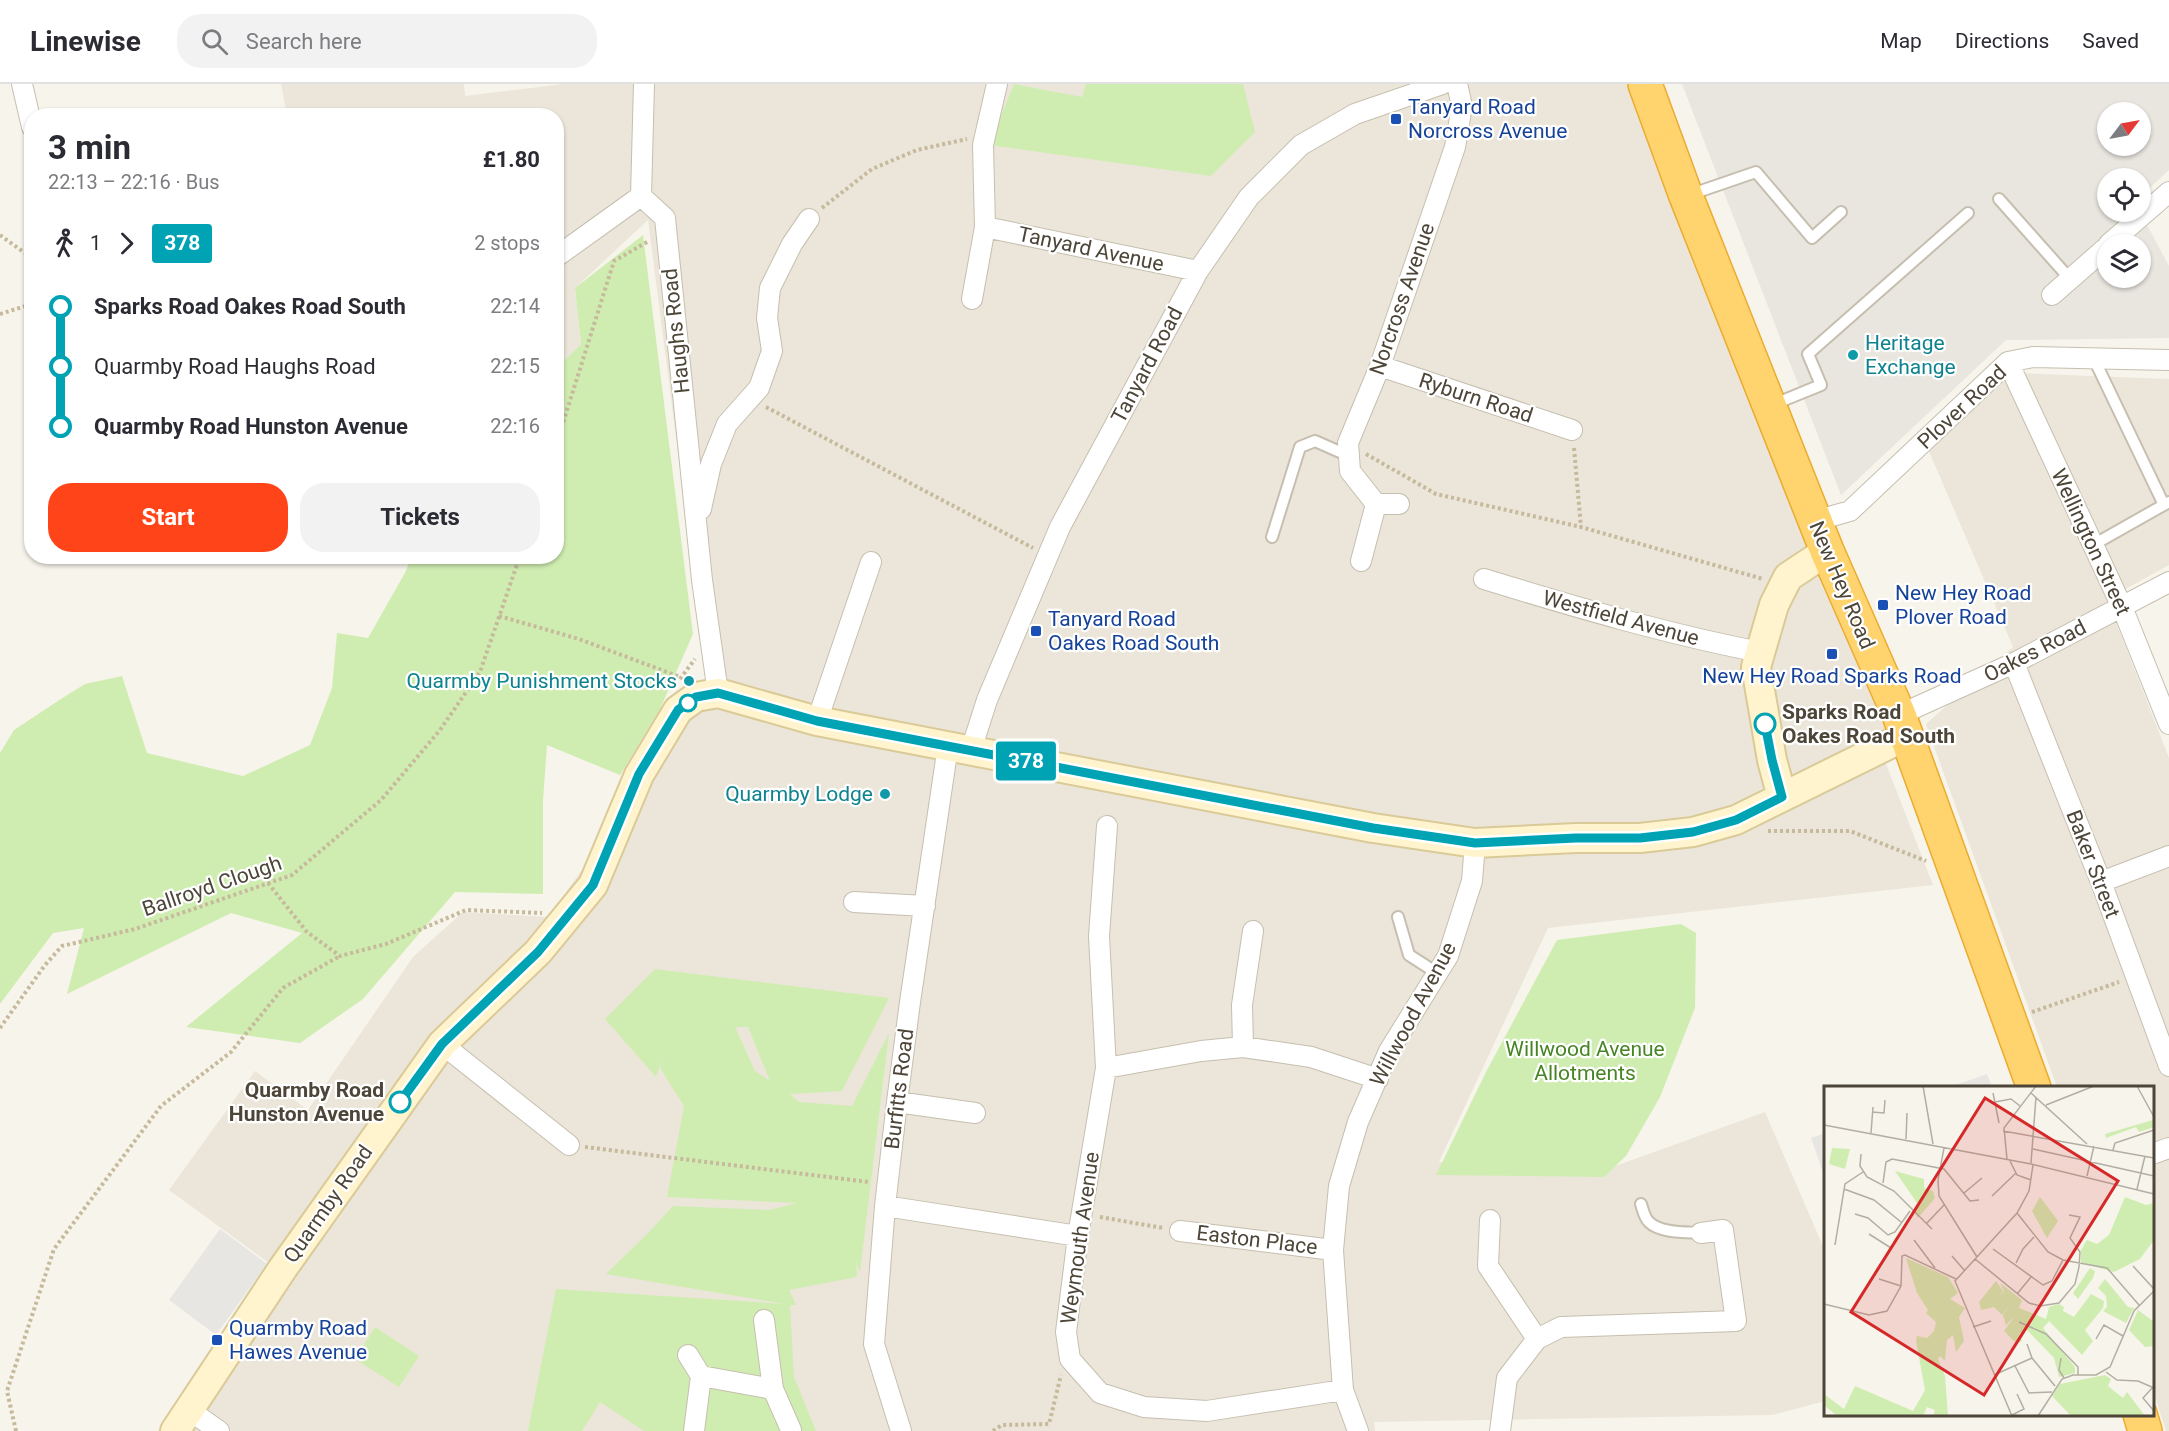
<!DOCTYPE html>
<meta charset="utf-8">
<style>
body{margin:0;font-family:Roboto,sans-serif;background:#f2f2f3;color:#2b2b33;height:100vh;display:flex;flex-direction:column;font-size:22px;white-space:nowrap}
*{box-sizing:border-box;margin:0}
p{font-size:20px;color:#7c7c81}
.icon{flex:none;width:33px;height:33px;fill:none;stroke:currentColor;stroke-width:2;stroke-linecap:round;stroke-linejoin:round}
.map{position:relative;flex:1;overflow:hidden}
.side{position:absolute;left:24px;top:24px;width:540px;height:456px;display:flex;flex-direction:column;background:#fff;border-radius:24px;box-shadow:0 2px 4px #0004}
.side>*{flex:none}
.badge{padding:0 12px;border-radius:4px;font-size:21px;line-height:39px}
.needle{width:39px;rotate:58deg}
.controls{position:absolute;left:2097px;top:18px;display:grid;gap:12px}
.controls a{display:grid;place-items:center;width:54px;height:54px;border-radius:50%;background:#fff;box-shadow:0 2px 4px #0004;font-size:30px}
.map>.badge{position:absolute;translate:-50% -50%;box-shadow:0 0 0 3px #fff}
.legs{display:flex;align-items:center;gap:9px;height:66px;padding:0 24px;font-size:20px}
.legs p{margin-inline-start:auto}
.headline{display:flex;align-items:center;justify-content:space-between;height:102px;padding:0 24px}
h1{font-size:33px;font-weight:700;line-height:45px}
.action{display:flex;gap:12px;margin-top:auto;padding:12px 24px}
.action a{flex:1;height:69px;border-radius:24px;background:#ff441a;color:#fff;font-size:24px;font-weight:700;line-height:69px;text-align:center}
.action a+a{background:#f2f2f3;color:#2b2b33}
ul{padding:0 24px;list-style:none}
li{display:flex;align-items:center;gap:21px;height:60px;font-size:22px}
li i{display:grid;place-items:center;width:9px;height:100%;margin:0 8px;background:currentColor}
li i::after{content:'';width:15px;height:15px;margin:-8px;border:4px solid;border-radius:50%;background:#fff}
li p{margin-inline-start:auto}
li:first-child i{background:linear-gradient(#0000 50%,currentColor 0)}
li:last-child i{background:linear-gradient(currentColor 50%,#0000 0)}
header{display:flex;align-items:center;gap:36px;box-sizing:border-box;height:84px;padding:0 30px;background:#fff;border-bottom:2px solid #e1e1e2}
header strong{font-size:28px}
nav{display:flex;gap:33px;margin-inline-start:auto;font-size:21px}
.search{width:420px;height:54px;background:#f2f2f3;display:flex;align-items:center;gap:15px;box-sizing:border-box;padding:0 21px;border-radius:24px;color:#7c7c81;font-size:22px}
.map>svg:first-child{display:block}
.residential{fill:#ebe6d9}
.industrial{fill:#e9e5df;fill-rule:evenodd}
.green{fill:#d0edb1;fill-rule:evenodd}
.parking{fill:#e8e6e3}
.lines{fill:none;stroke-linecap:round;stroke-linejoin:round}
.lane-casing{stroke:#c6bfaf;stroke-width:14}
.street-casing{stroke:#c6bfaf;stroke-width:22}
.secondary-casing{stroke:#daca98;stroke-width:32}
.highway-casing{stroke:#ebac31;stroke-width:36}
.path{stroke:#c6b99c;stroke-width:4;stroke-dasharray:3 3;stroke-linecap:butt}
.lane{stroke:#fff;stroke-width:10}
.street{stroke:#fff;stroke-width:20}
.secondary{stroke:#fff4cd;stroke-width:28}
.highway{stroke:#ffd36e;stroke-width:33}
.line-1-casing{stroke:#fff;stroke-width:14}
.line-1{stroke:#00a3b4;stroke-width:9}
.transit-dot{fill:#1a4fb4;stroke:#fff;stroke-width:2}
.culture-dot{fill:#0f9aa8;stroke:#fff;stroke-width:2}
.stop-1-dot{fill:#fff;stroke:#00a3b4;stroke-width:3}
.labels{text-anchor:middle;stroke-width:4.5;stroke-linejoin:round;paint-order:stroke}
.transit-label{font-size:21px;fill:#164399;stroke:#fff;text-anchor:start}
.street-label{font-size:21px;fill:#4c4538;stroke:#fff}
.culture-label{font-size:21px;fill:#0d838f;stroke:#fff;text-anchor:end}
.stop-label{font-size:21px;font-weight:bold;fill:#4c4538;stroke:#fff;text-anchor:start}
.park-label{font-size:21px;fill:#468424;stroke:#fff}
.inset-road{fill:none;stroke:#b3aea3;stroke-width:1.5}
.view{fill:#d62828;fill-opacity:0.15;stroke:#d62828;stroke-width:3}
.inset-edge{fill:none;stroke:#4c4538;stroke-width:3}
</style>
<header>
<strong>Linewise</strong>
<div class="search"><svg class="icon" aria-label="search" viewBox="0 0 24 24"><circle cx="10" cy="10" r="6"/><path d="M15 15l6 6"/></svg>Search here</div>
<nav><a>Map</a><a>Directions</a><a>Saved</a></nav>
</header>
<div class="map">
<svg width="2169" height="1347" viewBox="0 0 2169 1347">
<rect width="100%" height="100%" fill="#f7f4eb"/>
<path class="residential" d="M281 0H464L465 12 564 0H1635L1886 648 1876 654 1933 801 1548 844 1439 1078 1593 1090 1765 1028 1825 1167V1317L1772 1331 1374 1338 1375 1347H158L269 1179 169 1106 255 987 308 1026 413 873 463 828 548 833 709 609 648 136 575 204 581 260 557 284 556 32 287 31Z
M2012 289 2169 295V481L2107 515 2169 674V1347H2166L2152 1303V1004L2057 1003 1926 640 2013 563 1928 365Z"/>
<path class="industrial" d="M1682 0H2169V86L2141 112 2140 94H2108V128H2140L2169 182V254L2006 256 1841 411ZM2108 28H2140V62H2108ZM2108 160H2140V194H2108Z"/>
<path class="green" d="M1014 0 1082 13 1086 0H1243L1255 48 1211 92 989 61Z
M643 151 693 550 660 625 620 691 547 661 543 717V810L455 808 363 915 300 959 186 943 302 849 231 829 67 910 84 844 53 849 0 920V669L14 646 64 613 85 600 122 592 147 669 243 692 310 661 332 604 337 549 368 554 406 487 411 473 556 472 557 284 581 260 575 204Z
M1681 840 1696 849 1695 924 1660 1013 1626 1072 1604 1093 1436 1091 1486 988 1557 856Z
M655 885 889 914 842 1007 790 1010 799 1018 852 1022 889 949 860 1188 856 1179 857 1193 789 1206 796 1221H790L794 1293 816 1347H644L600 1318 582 1347H528L556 1205 785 1220 606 1190 649 1148 673 1122 769 1126 797 1119 667 1113 684 1022 660 984 662 975 656 993 605 935ZM735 943H748L770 997 755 987Z
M375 1243 419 1272 399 1303 355 1275Z"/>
<path class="parking" d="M1987 990 1992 1003H1950Z
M1825 1049H1826L1825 1094 1811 1054Z
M220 1145 267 1180 216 1251 169 1216Z"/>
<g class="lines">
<defs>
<path id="lane" d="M1689 111 1756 88 1812 154 1841 128
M1999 115 2070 195
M2093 273 2164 421
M1772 321 1821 301 1808 270 1968 129
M1272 453 1300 363 1315 357 1349 372
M2093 461 2169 418
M1398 833 1409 871 1437 889
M1641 1120C1643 1126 1644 1133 1649 1138 1660 1149 1685 1148 1701 1149"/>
<path id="street" d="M22 0 32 43
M641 112 644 0
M985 143 1198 187
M2109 160 2169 108
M556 173 641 112 665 134 702 496 718 609
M2052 211 2108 162
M972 215 985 143 983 61 997 0
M2008 278 2122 523 2169 640
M1380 282 1572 346
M1399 420H1376L1350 387 1348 359 1380 282 1455 63 1462 22 1457 0
M701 425 711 380 727 340 759 304 772 267 767 234 770 204 792 160 809 135
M1815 437 1850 427 2008 278 2033 273 2169 276
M1361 477 1376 420
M1484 495C1575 523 1667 550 1760 568
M2014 579 2101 798 2169 982
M1899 631 2014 579 2169 498
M817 637 871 478
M971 666 987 616 1060 443 1198 187 1249 113 1301 61 1355 30 1442 0
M1107 742 1099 852 1106 984 1078 1152 1066 1248 1070 1275 1100 1309 1144 1323 1207 1327 1343 1306
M2101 798 2169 772
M854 818 925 822
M442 960 569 1061
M1243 963 1242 921 1253 847
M1106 984 1201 967 1243 963 1311 973 1378 995
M897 1018 975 1029
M2152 1070 2169 1064
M885 1122 1078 1152
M1490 1136 1488 1182 1537 1255
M1180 1147 1333 1166
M764 1236 773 1305 791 1346
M688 1271 701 1292 694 1347
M701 1292 773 1305
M189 1326 219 1347
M901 1347 874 1260 885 1122 897 1018 910 918 948 662
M1358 1347 1343 1306 1333 1166 1339 1102 1358 1038 1389 967 1448 872 1472 797 1475 759
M1500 1347 1507 1294 1537 1255 1561 1243 1736 1237 1723 1146 1701 1149"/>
<path id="secondary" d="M1782 713 1772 676 1756 583 1774 521 1788 493 1827 467
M175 1347 283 1184 442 960 538 868 593 801 639 691 678 626 696 613 718 609 817 637 1373 744 1475 759 1576 754H1640L1693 748 1736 736 1906 652"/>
<path id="highway" d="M1645 0 1686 112 1827 467 1899 631 2034 1004
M2140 1330 2145 1347"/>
</defs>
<use href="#lane" class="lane-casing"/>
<use href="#street" class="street-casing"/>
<use href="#secondary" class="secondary-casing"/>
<use href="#highway" class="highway-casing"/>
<path class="path" d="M822 124 872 85 917 66 967 55
M0 151 32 174
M0 230 32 220
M766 323 1033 464
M556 361 614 177 649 157
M1574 364 1581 443
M1366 370 1436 410 1581 443 1763 495
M499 532 579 555 680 593
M680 595 695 575
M1768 747H1850L1926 777
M268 799 307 848 340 872 386 860 466 826 542 829
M2032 928 2119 898
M0 944 45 881 62 862 135 845 292 791 381 716 440 646 480 588 520 472
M585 1063 869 1098
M1100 1133 1163 1144
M16 1347 7 1307 54 1165 161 1022 231 968 283 904 340 872
M993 1347 1002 1341 1049 1340 1061 1291"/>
<use href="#lane" class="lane"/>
<use href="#street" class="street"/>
<use href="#secondary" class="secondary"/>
<use href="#highway" class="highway"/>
</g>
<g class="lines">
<defs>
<path id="line-1" d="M400 1018 442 960 538 868 593 801 639 690 678 626 696 613 718 609 817 637 1373 744 1475 759 1576 754H1640L1693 748 1736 736 1782 713 1772 676 1765 640"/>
</defs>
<use href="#line-1" class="line-1-casing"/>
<use href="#line-1" class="line-1"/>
</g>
<g class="transit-dot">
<rect x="1390" y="29" width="12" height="12" rx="3"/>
<rect x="1877" y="515" width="12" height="12" rx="3"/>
<rect x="1030" y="541" width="12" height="12" rx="3"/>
<rect x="1826" y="564" width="12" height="12" rx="3"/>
<rect x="211" y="1250" width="12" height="12" rx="3"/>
</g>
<g class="culture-dot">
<circle cx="1853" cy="271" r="6"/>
<circle cx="689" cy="597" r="6"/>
<circle cx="885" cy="710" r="6"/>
</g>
<g class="stop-1-dot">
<circle cx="688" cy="619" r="8"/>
<circle cx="1765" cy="640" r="10"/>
<circle cx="400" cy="1018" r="10"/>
</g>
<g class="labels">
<g class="transit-label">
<text x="1408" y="30">Tanyard Road<tspan x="1408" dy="24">Norcross Avenue</tspan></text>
<text x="1895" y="516">New Hey Road<tspan x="1895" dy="24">Plover Road</tspan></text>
<text x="1048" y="542">Tanyard Road<tspan x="1048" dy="24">Oakes Road South</tspan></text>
<text x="1832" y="599" text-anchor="middle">New Hey Road Sparks Road</text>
<text x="229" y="1251">Quarmby Road<tspan x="229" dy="24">Hawes Avenue</tspan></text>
</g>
<g class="street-label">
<text transform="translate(1091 165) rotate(12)" y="7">Tanyard Avenue</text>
<text transform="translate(1402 215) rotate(-71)" y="7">Norcross Avenue</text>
<text transform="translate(676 247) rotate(-96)" y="7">Haughs Road</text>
<text transform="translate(1147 281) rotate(-62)" y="7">Tanyard Road</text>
<text transform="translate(1476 314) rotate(18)" y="7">Ryburn Road</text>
<text transform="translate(1962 323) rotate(-43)" y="7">Plover Road</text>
<text transform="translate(2091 458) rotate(65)" y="7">Wellington Street</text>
<text transform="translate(1842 501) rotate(67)" y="7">New Hey Road</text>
<text transform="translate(1621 534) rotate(15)" y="7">Westfield Avenue</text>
<text transform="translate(2035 567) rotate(-27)" y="7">Oakes Road</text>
<text transform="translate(2093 780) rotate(69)" y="7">Baker Street</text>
<text transform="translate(212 802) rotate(-19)" y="7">Ballroyd Clough</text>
<text transform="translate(1413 930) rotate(-62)" y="7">Willwood Avenue</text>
<text transform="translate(899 1005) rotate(-83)" y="7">Burfitts Road</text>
<text transform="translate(328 1120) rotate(-55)" y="7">Quarmby Road</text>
<text transform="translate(1080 1154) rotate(-82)" y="7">Weymouth Avenue</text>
<text transform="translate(1257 1156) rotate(7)" y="7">Easton Place</text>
</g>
<g class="culture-label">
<text x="1865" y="266" text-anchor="start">Heritage<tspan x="1865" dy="24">Exchange</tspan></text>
<text x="677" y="604">Quarmby Punishment Stocks</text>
<text x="873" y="717">Quarmby Lodge</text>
</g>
<g class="stop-label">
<text x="1782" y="635">Sparks Road<tspan x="1782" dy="24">Oakes Road South</tspan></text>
<text x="384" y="1013" text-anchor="end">Quarmby Road<tspan x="384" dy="24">Hunston Avenue</tspan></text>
</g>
<g class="park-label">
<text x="1585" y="972">Willwood Avenue<tspan x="1585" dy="24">Allotments</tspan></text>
</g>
</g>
<g transform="translate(1824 1002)">
<rect width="330" height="330" fill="#f7f4eb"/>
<path d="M329 34 330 41 315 46 312 41 282 52 281 48ZM8 62 26 63 21 83 5 78ZM71 85 100 93V102L109 105 111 112 94 132 90 126 95 120ZM216 111 234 135 223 152 208 125ZM301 111 322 119 330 117V154L316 173 290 186 257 177V164L263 154 273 158 285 149ZM82 172 124 191 134 207 126 213 141 222 135 231 140 255 132 266 129 249 123 254 121 275 116 270 114 273 121 290 124 330H109L111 324 103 321 99 330H13L0 319V308L20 323 31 300 89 325 101 304 92 255 93 250 103 252 110 245 112 236 102 227 104 224 93 207ZM266 182 271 185 269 192 254 213 249 207ZM281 193 304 221 310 222 302 237 279 225 283 221 282 210 274 202ZM172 195 179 205 176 210 180 205 176 197 198 214 195 222 222 233 225 221 235 218 240 221 239 225 250 231 267 208 280 215 279 222 261 244 269 255 258 269 225 235 219 242 251 281V287L235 291 230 272 203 244 195 248 198 255 193 258 180 245 191 230 182 239 179 229 186 219 178 229 170 221 157 224 155 216ZM314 224 330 236V260L321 261 305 244ZM281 289 287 293 284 300 299 312 303 306 321 330H247L228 310 236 298Z" fill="#d0edb1"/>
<path class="inset-road" d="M99 0 109 58M313 0 330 31M169 7 175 37M207 7 263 58M171 16 187 13 196 20M222 19 270 0M48 26 60 27 61 14M0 39 207 78 330 108M179 45 330 72M47 47 49 21M82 53 83 27M120 62 114 94 115 110 153 171M209 63 330 90M289 64 291 57 330 44M37 68 36 80 43 91 70 105 108 143M183 73 180 42 212 0M186 75 193 89 207 94M207 77 212 11M263 90 270 60M59 97 62 76 68 73 120 83 146 115 155 114M20 103 50 114 77 136M313 103 321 70M140 107 158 92M168 110 192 87M193 127 224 166 239 174 283 182 315 219M31 128 44 132 64 149 71 146 86 125M102 138 120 119M45 148 67 162M90 154 111 182M11 159 21 98 39 86M169 163 219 199 228 195 239 174M128 170 141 185M151 173 205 217 216 220 235 217 251 198 255 181 256 166 246 152 256 131 245 129M192 177 199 163 210 151M309 180 330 203M55 193 77 200M193 208 207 191M0 218 45 229 63 225 77 200 78 170 81 169 132 193M195 236 222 248 254 281V289M149 241 167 235M272 253 280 239 299 250M203 258 208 272 231 300M237 272 235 284 240 292M191 280 205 307 228 306M282 286 293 294 314 295 330 302M170 289 208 272M329 301 319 312 330 325M188 329 200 323 193 308M188 330 131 195 193 127 205 105 209 79M214 330 238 293 249 289H272L286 281 310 225 330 205"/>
<path class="view" d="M161 12 294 95 160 309 27 226Z"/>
<rect width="330" height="330" class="inset-edge"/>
</g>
</svg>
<div class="controls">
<a><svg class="needle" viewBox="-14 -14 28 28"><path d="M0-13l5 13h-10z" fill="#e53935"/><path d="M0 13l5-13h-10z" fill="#7c7c81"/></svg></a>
<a><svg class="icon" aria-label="locate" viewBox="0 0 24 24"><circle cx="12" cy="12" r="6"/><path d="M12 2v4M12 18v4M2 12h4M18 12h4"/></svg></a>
<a><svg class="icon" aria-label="layers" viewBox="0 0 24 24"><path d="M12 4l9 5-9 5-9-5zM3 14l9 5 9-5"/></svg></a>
</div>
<b class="badge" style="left:1026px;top:677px;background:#00a3b4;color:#fff">378</b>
<section class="side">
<div class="headline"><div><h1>3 min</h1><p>22:13 – 22:16 · Bus</p></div><b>£1.80</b></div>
<div class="legs"><svg class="icon" aria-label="walk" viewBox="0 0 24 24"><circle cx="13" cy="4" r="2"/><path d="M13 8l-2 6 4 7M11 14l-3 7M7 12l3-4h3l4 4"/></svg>1<svg class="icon" aria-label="forward" viewBox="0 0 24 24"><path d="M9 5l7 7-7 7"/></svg><b class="badge" style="background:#00a3b4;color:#fff">378</b><p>2 stops</p></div>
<ul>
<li><i style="color:#00a3b4"></i><b>Sparks Road Oakes Road South</b><p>22:14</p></li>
<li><i style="color:#00a3b4"></i><span>Quarmby Road Haughs Road</span><p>22:15</p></li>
<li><i style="color:#00a3b4"></i><b>Quarmby Road Hunston Avenue</b><p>22:16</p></li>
</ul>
<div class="action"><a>Start</a><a>Tickets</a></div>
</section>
</div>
